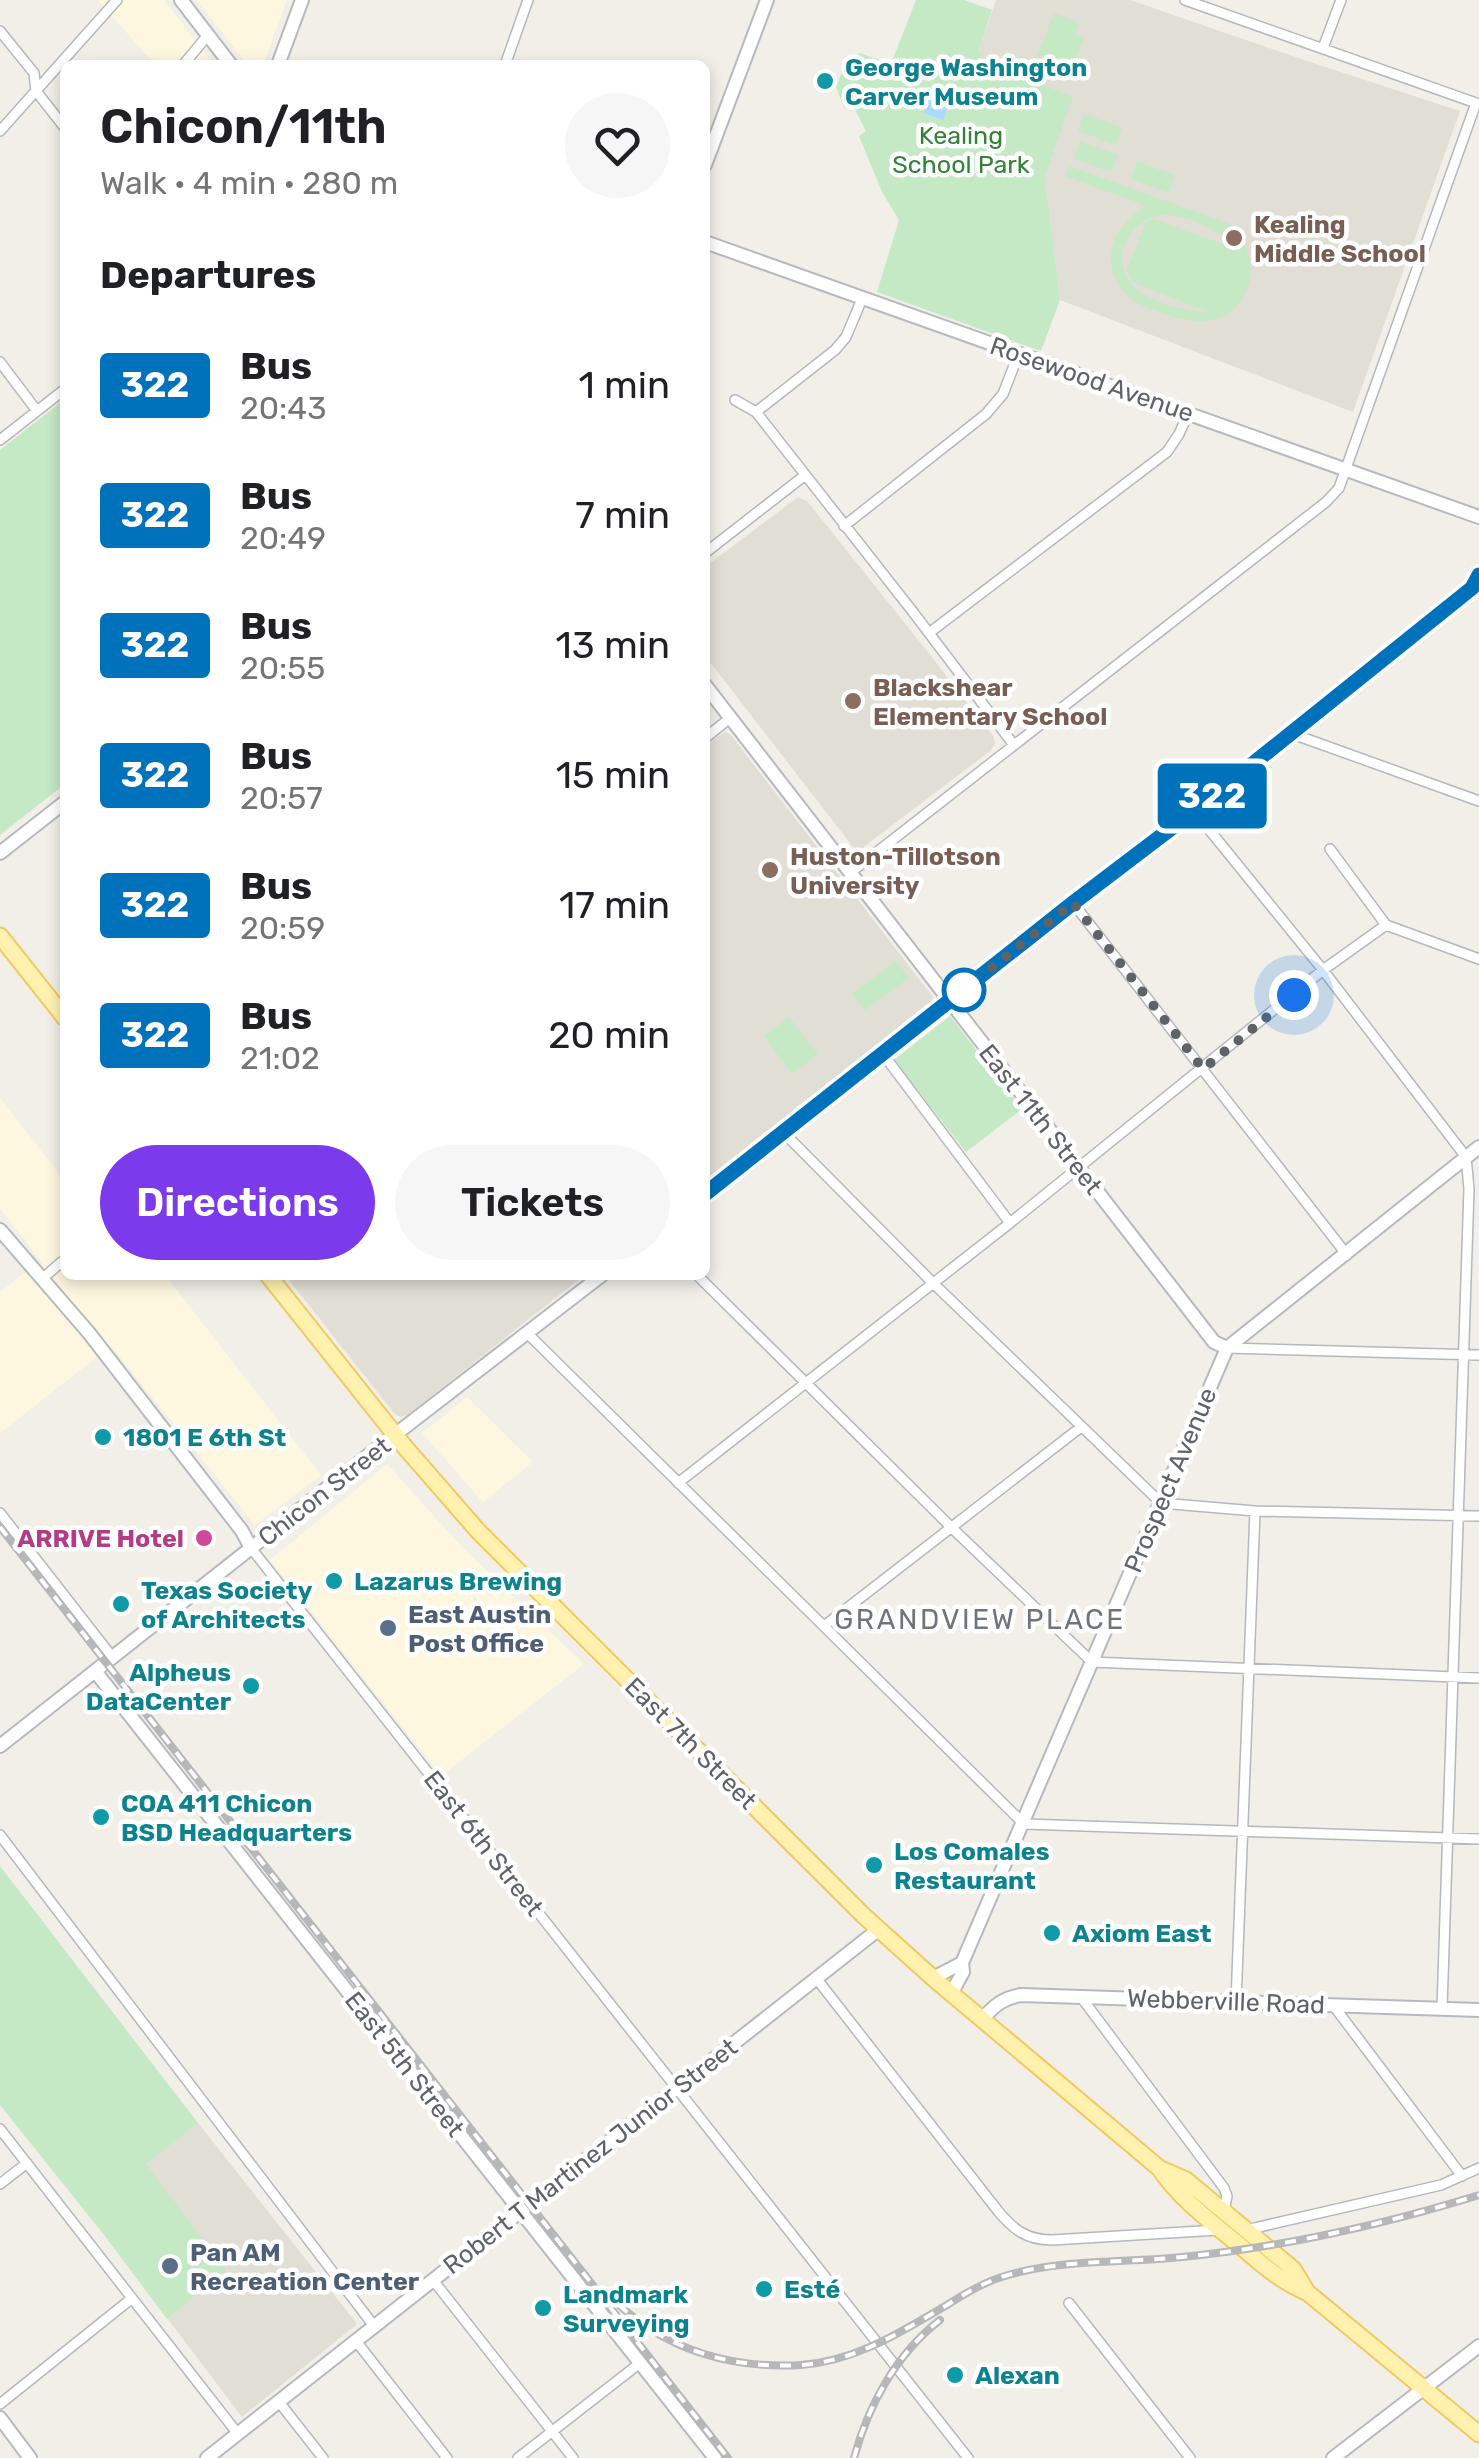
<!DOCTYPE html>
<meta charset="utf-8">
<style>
body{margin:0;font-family:Rubik,sans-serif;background:#f6f6f6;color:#202124;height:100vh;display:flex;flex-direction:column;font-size:38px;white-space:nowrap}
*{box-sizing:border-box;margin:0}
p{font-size:32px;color:#757577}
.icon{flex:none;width:55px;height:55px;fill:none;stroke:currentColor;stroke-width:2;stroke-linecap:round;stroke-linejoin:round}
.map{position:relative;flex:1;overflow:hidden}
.panel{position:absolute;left:60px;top:60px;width:650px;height:1220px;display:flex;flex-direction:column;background:#fff;border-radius:15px;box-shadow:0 5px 15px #0003}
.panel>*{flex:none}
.badge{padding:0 20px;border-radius:8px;font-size:35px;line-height:65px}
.you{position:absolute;width:50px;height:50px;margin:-25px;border:8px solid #fff;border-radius:50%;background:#1a73e8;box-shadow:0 0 0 15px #1a73e833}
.map>.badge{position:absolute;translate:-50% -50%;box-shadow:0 0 0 5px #fff}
h2{padding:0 40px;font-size:38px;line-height:90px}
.round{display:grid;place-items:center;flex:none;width:105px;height:105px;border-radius:52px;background:#f6f6f6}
.summary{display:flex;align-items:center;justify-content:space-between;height:170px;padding:0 40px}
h1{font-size:48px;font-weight:600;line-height:75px}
.button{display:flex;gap:20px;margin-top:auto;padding:20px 40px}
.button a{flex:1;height:115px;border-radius:60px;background:#7c3aed;color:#fff;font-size:40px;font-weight:600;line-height:115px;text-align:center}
.button a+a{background:#f6f6f6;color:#202124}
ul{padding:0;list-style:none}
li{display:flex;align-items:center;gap:30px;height:130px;padding:0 40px}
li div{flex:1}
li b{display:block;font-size:38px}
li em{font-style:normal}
li .badge{min-width:110px;font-weight:700;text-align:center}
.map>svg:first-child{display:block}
.commercial{fill:#fef7e0}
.education{fill:#e1ded6}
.green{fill:#c5e8c5;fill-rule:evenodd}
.water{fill:#aadaff}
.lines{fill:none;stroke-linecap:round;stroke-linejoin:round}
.street-casing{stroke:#b5b8bc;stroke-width:12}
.secondary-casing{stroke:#b6babf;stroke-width:16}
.primary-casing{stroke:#f2c960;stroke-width:19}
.street{stroke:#fff;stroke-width:9}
.secondary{stroke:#fff;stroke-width:12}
.primary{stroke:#fff2af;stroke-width:15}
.rail-casing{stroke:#b6b7b8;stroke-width:8}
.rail{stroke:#fff;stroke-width:4;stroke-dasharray:11;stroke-linecap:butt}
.line-casing{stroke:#fff;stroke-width:22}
.line{stroke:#0072bc;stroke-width:15}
.walk{stroke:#5f6368;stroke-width:10;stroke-dasharray:0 18}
.culture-dot{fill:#0f9aa8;stroke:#fff;stroke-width:4}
.education-dot{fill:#8d6e63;stroke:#fff;stroke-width:4}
.stop-dot{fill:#fff;stroke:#0072bc;stroke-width:5}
.hotel-dot{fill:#d1479c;stroke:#fff;stroke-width:4}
.service-dot{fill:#5c6f8a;stroke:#fff;stroke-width:4}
.labels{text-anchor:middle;stroke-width:9;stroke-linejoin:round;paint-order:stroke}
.culture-label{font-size:25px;font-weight:bold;fill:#0d838f;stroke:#fff;text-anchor:start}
.park-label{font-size:25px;fill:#348238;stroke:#fff}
.education-label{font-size:25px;font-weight:bold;fill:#785e54;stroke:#fff;text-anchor:start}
.street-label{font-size:25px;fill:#5f6368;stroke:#fff}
.hotel-label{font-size:25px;font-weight:bold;fill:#b23c85;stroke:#fff;text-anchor:end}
.service-label{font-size:25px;font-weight:bold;fill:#4e5e75;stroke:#fff;text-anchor:start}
.neighbourhood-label{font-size:28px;letter-spacing:2.5px;fill:#70757a;stroke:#fff}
</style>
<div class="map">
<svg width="1479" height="2458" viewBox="0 0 1479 2458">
<rect width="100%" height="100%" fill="#f1efe8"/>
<path class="commercial" d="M98 0H164L214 65H155Z
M197 0H287L263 65 244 60Z
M0 1098 65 1181V1275H165L321 1475 255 1525 111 1346 0 1433V1292L23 1274 43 1264 0 1208Z
M467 1397 533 1462 483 1502 422 1433Z
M387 1464 462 1547 584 1664 441 1776 270 1560Z"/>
<path class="education" d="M996 0H1130L1310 62 1460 111 1353 412 1060 300 1045 177 1072 96 986 64 979 50Z
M798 497 807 501 927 651 994 737 995 744 990 751 857 852 713 666 705 659V567Z
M725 732 730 734 933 997 929 1005 705 1181V745Z
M285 1275H585L407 1415 400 1417 394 1413Z
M198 2123 357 2324 242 2417 105 2236 145 2164Z"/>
<path class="green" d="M916 0H964L992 10 979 50 986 64 1073 96 1045 177 1060 300 1041 351 877 292 899 220 882 192 859 136 866 131 852 104 844 107 836 87 846 63 860 53 891 64Z
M1054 13 1079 22 1075 34 1084 37 1070 74 1062 76 1033 67Z
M1084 114 1122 127 1116 145 1078 131Z
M1080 141 1118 155 1111 172 1074 159Z
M1137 162 1175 175 1169 193 1131 179Z
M1069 166 1244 229 1241 237C1252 256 1255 277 1244 296 1225 329 1191 323 1162 313 1149 308 1137 305 1127 295 1096 264 1114 224 1147 206L1065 176ZM1160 215C1187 214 1225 229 1237 255L1232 247 1153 219 1146 222 1127 271 1132 282 1207 311C1187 313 1148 301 1134 287 1109 261 1127 222 1160 215Z
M65 399V784L0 835V450Z
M896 961 909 978 865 1010 852 994Z
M950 1016 1022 1109 966 1152 894 1060Z
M789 1017 818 1054 792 1074 764 1036Z
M0 1866 198 2123 146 2164 226 2270 167 2319 105 2236 0 2105Z"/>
<path class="water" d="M933 84 953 91 943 120 923 113Z"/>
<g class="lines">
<defs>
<path id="street" d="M1185 0 1479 104
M0 31 34 73 36 91 65 128
M1323 48 1341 0
M183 65 208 35
M505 65 528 0
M0 131 117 0
M0 362 37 411
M735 400 756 412 913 612 1014 745
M756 412 835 350 846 337 862 299
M0 440 65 389
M844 526 986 414 1003 394 1019 353
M705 553 804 476
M929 633 1167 452 1179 434 1189 412
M1290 733 1479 801
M705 738 730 718
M1194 811 1323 970 1466 1157 1469 1189 1442 2008
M1330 849 1386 925 1479 959
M850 873 1326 502 1339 488 1476 103
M1073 903 1347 1255
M883 1054 1010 1223
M784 1133 932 1282 1161 1503 1255 1511 1479 1516
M697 1275 952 1528 1092 1662 1479 1678
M43 1278 65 1259
M527 1333 1024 1824 1479 1839
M1227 1348 1479 1355
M678 1483 1010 1223 1323 970 1386 925
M0 1513 113 1658
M251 1548 968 2458
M824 1626 1081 1427
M0 1835 374 2326
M816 1978 998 2211C1013 2229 1026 2240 1052 2240L1218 2230
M1081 1997 1224 2188 1227 2196 1224 2211
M1236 2002 1255 1511
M1333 2005 1462 2176
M0 2129 238 2434
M0 2184 27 2163
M1246 2230 1441 2185 1479 2168
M433 2280 573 2458
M1069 2303 1190 2458
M356 2341 447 2458
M279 2402 323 2458
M0 2404 131 2299
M518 2458 640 2363"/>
<path id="secondary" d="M181 0 231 65
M278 65 302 0
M705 165 767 0
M705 242 1479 517
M705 685 1214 1342 1227 1348
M0 853 65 802
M705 1194 1073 903 1194 811 1472 588 1479 575
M0 1230 89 1333 242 1531 251 1548
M95 1671 715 2458
M0 1746 379 1447 602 1275
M933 1978 962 1963
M951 1994 963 1972 962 1963 1227 1348 1479 1147
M982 2019C995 2005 1003 1998 1021 1995L1479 2010
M0 2418 30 2458
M207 2458 879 1929
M1333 2458 1479 2346"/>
<path id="primary" d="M0 936 65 1018
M268 1275 404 1446 478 1531 863 1915 933 1978 1159 2168C1180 2199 1209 2220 1238 2244 1263 2265 1277 2279 1308 2293L1479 2434
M1163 2170 1186 2180 1293 2269 1307 2292"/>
</defs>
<use href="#street" class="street-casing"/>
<use href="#secondary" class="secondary-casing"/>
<use href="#primary" class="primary-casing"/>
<use href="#street" class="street"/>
<use href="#secondary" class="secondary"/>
<use href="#primary" class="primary"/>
<defs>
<path id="rail" d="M0 1527 728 2458
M619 2305C669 2351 733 2369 801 2365 856 2361 901 2332 947 2305 966 2293 986 2281 1008 2275 1064 2259 1124 2263 1182 2257 1283 2247 1382 2225 1479 2195
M854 2458C868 2406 896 2354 940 2320"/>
</defs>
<use href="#rail" class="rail-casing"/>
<use href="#rail" class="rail"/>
</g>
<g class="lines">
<defs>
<path id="line" d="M705 1194 1073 903 1194 811 1472 588 1479 575"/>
</defs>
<use href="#line" class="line-casing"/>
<use href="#line" class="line"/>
<path class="walk" d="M964 990 1073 903 1203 1069 1294 995"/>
</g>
<g class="culture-dot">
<circle cx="825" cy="81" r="10"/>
<circle cx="103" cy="1437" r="10"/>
<circle cx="334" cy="1581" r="10"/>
<circle cx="121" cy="1604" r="10"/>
<circle cx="251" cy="1686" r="10"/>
<circle cx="101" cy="1817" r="10"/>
<circle cx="874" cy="1865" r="10"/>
<circle cx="1052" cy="1933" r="10"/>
<circle cx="764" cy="2289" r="10"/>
<circle cx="543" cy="2308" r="10"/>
<circle cx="955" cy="2375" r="10"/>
</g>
<g class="education-dot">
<circle cx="1234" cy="238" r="10"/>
<circle cx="853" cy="701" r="10"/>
<circle cx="770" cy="870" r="10"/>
</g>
<circle class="stop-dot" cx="964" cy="990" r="20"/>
<circle class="hotel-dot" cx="204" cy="1538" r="10"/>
<g class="service-dot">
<circle cx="388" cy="1628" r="10"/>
<circle cx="170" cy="2266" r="10"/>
</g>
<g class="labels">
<g class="culture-label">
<text x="845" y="76">George Washington<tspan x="845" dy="29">Carver Museum</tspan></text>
<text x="123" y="1446">1801 E 6th St</text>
<text x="354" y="1590">Lazarus Brewing</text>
<text x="141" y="1599">Texas Society<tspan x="141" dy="29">of Architects</tspan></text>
<text x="231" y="1681" text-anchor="end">Alpheus<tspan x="231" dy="29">DataCenter</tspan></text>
<text x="121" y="1812">COA 411 Chicon<tspan x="121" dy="29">BSD Headquarters</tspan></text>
<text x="894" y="1860">Los Comales<tspan x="894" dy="29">Restaurant</tspan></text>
<text x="1072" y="1942">Axiom East</text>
<text x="784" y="2298">Esté</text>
<text x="563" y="2303">Landmark<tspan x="563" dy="29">Surveying</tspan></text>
<text x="975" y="2384">Alexan</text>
</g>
<g class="park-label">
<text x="961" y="144">Kealing<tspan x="961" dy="29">School Park</tspan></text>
</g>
<g class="education-label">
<text x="1254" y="233">Kealing<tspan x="1254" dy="29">Middle School</tspan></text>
<text x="873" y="696">Blackshear<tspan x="873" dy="29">Elementary School</tspan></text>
<text x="790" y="865">Huston-Tillotson<tspan x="790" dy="29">University</tspan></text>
</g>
<g class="street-label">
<text transform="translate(1092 379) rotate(19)" y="9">Rosewood Avenue</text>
<text transform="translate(1041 1119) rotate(52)" y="9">East 11th Street</text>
<text transform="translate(1170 1480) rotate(-67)" y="9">Prospect Avenue</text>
<text transform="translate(324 1491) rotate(-38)" y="9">Chicon Street</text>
<text transform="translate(691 1743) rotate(45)" y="9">East 7th Street</text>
<text transform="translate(484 1843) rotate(52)" y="9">East 6th Street</text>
<text transform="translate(1226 2001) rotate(2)" y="9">Webberville Road</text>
<text transform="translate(405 2064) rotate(52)" y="9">East 5th Street</text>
<text transform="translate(590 2156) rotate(-38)" y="9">Robert T Martinez Junior Street</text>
</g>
<g class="hotel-label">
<text x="184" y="1547">ARRIVE Hotel</text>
</g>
<g class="service-label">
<text x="408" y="1623">East Austin<tspan x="408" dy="29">Post Office</tspan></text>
<text x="190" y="2261">Pan AM<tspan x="190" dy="29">Recreation Center</tspan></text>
</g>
<g class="neighbourhood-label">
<text x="980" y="1629">GRANDVIEW PLACE</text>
</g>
</g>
</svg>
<div class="you" style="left:1294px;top:995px"></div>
<b class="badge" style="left:1212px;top:796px;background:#0072bc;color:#fff">322</b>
<section class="panel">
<div class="summary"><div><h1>Chicon/11th</h1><p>Walk · 4 min · 280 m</p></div><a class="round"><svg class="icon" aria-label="heart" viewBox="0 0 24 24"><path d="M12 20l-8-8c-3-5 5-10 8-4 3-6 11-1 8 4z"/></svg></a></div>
<h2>Departures</h2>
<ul>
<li><span class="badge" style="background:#0072bc;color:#fff">322</span><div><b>Bus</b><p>20:43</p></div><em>1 min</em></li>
<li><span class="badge" style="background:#0072bc;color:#fff">322</span><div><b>Bus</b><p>20:49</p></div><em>7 min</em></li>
<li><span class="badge" style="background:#0072bc;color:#fff">322</span><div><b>Bus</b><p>20:55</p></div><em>13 min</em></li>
<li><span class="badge" style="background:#0072bc;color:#fff">322</span><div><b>Bus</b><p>20:57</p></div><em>15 min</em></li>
<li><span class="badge" style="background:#0072bc;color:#fff">322</span><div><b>Bus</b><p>20:59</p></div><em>17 min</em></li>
<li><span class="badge" style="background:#0072bc;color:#fff">322</span><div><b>Bus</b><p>21:02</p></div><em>20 min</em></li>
</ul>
<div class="button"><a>Directions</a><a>Tickets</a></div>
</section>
</div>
